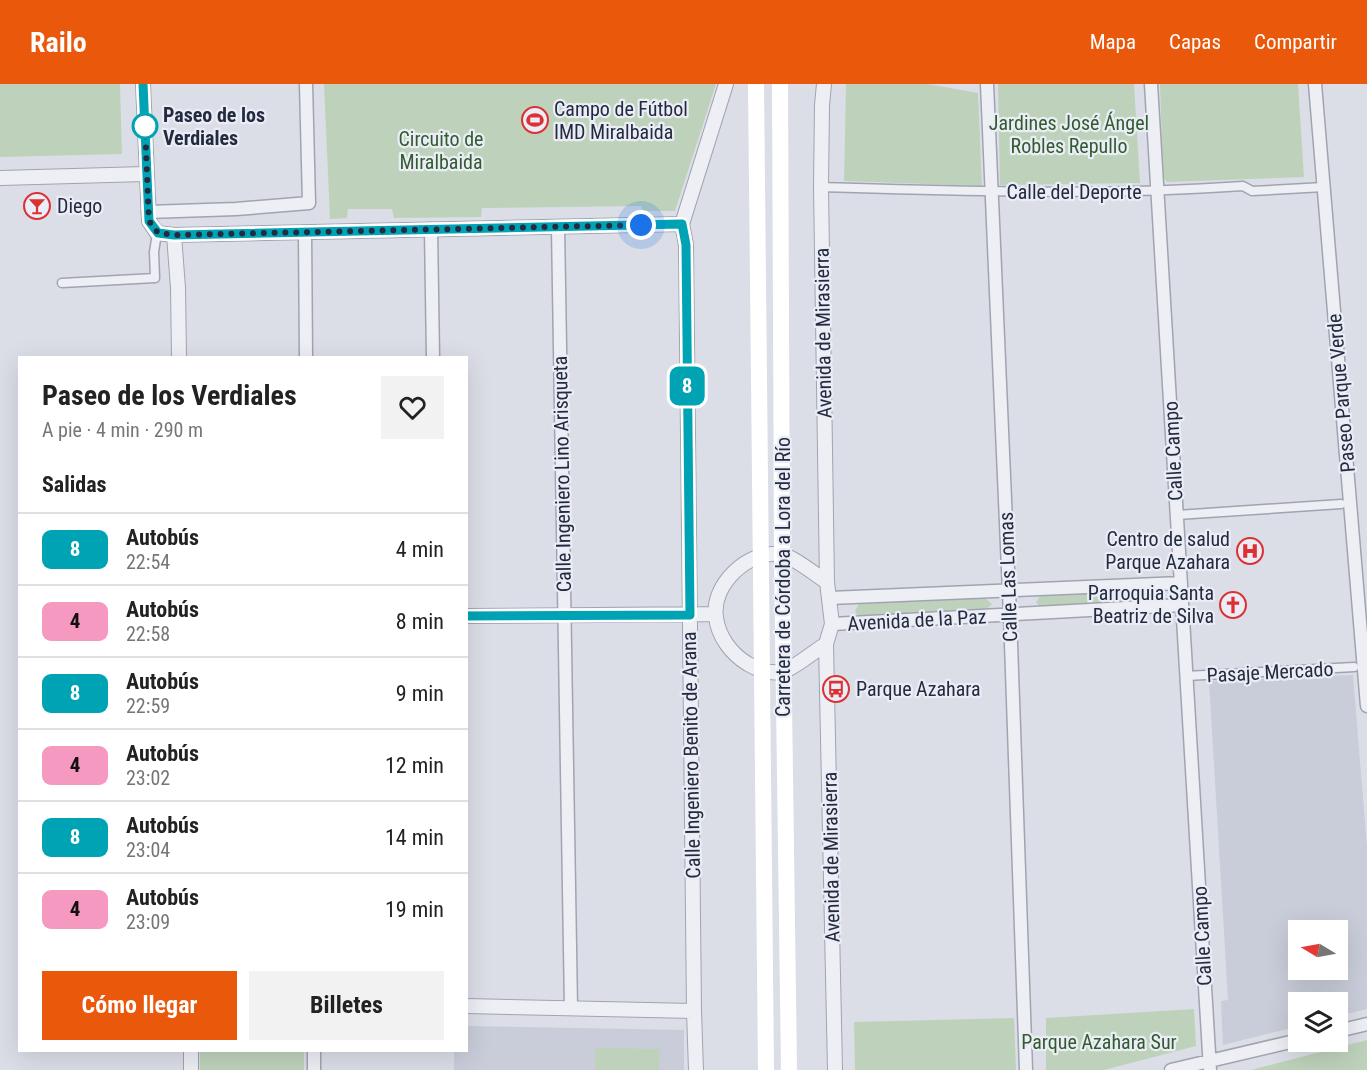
<!DOCTYPE html>
<html lang="es">
<meta charset="utf-8">
<style>
body{margin:0;font-family:"Roboto Condensed",sans-serif;background:#f2f2f2;color:#222;height:100vh;display:flex;flex-direction:column;font-size:22px;white-space:nowrap}
*{box-sizing:border-box;margin:0}
p{font-size:20px;color:#767676}
.icon{flex:none;width:33px;height:33px;fill:none;stroke:currentColor;stroke-width:2;stroke-linecap:round;stroke-linejoin:round}
.map{position:relative;flex:1;overflow:hidden}
.drawer{position:absolute;left:18px;top:272px;width:450px;height:696px;display:flex;flex-direction:column;background:#fff;border-radius:0px;box-shadow:0 6px 24px #0002}
.drawer>*{flex:none}
.badge{padding:0 12px;border-radius:9px;font-size:21px;line-height:39px}
.needle{width:39px;rotate:280deg}
.tools{position:absolute;left:1288px;top:836px;display:grid;gap:12px}
.tools a{display:grid;place-items:center;width:60px;height:60px;border-radius:0px;background:#fff;box-shadow:0 6px 24px #0002;font-size:30px}
.you{position:absolute;width:30px;height:30px;margin:-15px;border:4px solid #fff;border-radius:50%;background:#1a73e8;box-shadow:0 0 0 9px #1a73e833}
.map>.badge{position:absolute;translate:-50% -50%;box-shadow:0 0 0 3px #fff}
h2{padding:0 24px;font-size:22px;line-height:54px}
.round{display:grid;place-items:center;flex:none;width:63px;height:63px;border-radius:0px;background:#f2f2f2}
.summary{display:flex;align-items:center;justify-content:space-between;height:102px;padding:0 24px}
h1{font-size:28px;font-weight:700;line-height:45px}
.cta{display:flex;gap:12px;margin-top:auto;padding:12px 24px}
.cta a{flex:1;height:69px;border-radius:0px;background:#ea580c;color:#fff;font-size:24px;font-weight:700;line-height:69px;text-align:center}
.cta a+a{background:#f2f2f2;color:#222}
ul{padding:0;list-style:none}
li{display:flex;align-items:center;gap:18px;height:72px;padding:0 24px;border-top:2px solid #e0e0e0}
li div{flex:1}
li b{display:block;font-size:22px}
li em{font-style:normal}
li .badge{min-width:66px;font-weight:700;text-align:center}
header{display:flex;align-items:center;gap:36px;box-sizing:border-box;height:84px;padding:0 30px;background:#ea580c;color:#fff}
header strong{font-size:28px}
nav{display:flex;gap:33px;margin-inline-start:auto;font-size:21px}
.map>svg:first-child{display:block}
.built{fill:#c9cdd9;fill-rule:evenodd}
.green{fill:#bed2bb}
.lines{fill:none;stroke-linecap:round;stroke-linejoin:round}
.pedestrian-casing{stroke:#a0a4b1;stroke-width:11}
.minor-casing{stroke:#a0a4b1;stroke-width:15}
.tertiary-casing{stroke:#a0a4b1;stroke-width:16}
.pedestrian{stroke:#eeeff5;stroke-width:8}
.minor{stroke:#eeeff5;stroke-width:12}
.tertiary{stroke:#eeeff5;stroke-width:14}
.secondary{stroke:#fff;stroke-width:16}
.line-casing{stroke:#fff;stroke-width:14}
.line{stroke:#00a3b4;stroke-width:9}
.walk{stroke:#242a3f;stroke-width:6;stroke-dasharray:0 10.8}
.stop-dot{fill:#fff;stroke:#00a3b4;stroke-width:3}
.labels{text-anchor:middle;stroke-width:4.5;stroke-linejoin:round;paint-order:stroke}
.poi-label{font-size:20px;fill:#242a3f;stroke:#eaedf5;text-anchor:start}
.stop-label{font-size:20px;font-weight:bold;fill:#242a3f;stroke:#eaedf5;text-anchor:start}
.park-label{font-size:20px;fill:#325c2f;stroke:#eaedf5}
.street-label{font-size:20px;fill:#242a3f;stroke:#eaedf5}
</style>
<header>
<strong>Railo</strong>
<nav><a>Mapa</a><a>Capas</a><a>Compartir</a></nav>
</header>
<div class="map">
<svg width="1367" height="986" viewBox="0 0 1367 986">
<rect width="100%" height="100%" fill="#dbdee7"/>
<path class="built" d="M1353 591 1367 763V925L1338 932V918H1299V942L1223 961 1221 917 1228 916 1209 597ZM1299 846H1338V885H1299Z
M467 942 684 946V986H454V966H466Z"/>
<path class="green" d="M0 0H120L122 70 0 73Z
M324 0H716L675 127H643L641 122 482 124 481 133 394 134 392 125H348L347 134 330 135Z
M846 0H928L978 9 982 102 844 97Z
M998 0H1134L1140 99 1000 101Z
M1160 0H1298L1304 93 1167 98 1163 93Z
M1150 505 1155 511 1154 516 1151 518 1041 524 1036 518 1041 511Z
M985 514 992 520 985 527 859 534 855 527 859 520Z
M1194 925 1196 962 1104 986H1046V934Z
M1014 934 1016 986H855L854 938Z
M1367 956V986H1251Z
M595 964 660 965 659 986H595Z
M200 966H304V986H200Z"/>
<g class="lines">
<defs>
<path id="pedestrian" d="M821 103C962 107 1103 112 1243 102L1252 107 1324 103
M62 199 155 194 154 168 157 149
M1177 431 1341 420
M1186 592 1354 583"/>
<path id="minor" d="M987 0 1010 531 1026 986
M1151 0 1210 986
M1315 0 1367 622
M148 128 236 125 309 119 306 0
M558 143 571 924
M431 145 433 273
M305 148 306 273
M830 514 1181 499
M832 540 1182 521
M1338 947 1367 940
M314 966V986
M1171 986 1299 956"/>
<path id="tertiary" d="M143 0 149 137 157 149 174 151 682 140
M824 0 822 21 821 103 827 498
M0 94 146 90
M174 151 178 204 179 273
M466 532 715 530
M826 560C816 566 794 584 784 587 771 591 759 586 748 580 731 570 718 552 716 533 711 501 748 466 780 470 791 471 816 491 827 498L832 540 826 560 835 986
M466 922 694 927
M191 986V966
M696 986 694 927 686 161 682 140 726 0"/>
</defs>
<use href="#pedestrian" class="pedestrian-casing"/>
<use href="#minor" class="minor-casing"/>
<use href="#tertiary" class="tertiary-casing"/>
<use href="#pedestrian" class="pedestrian"/>
<use href="#minor" class="minor"/>
<use href="#tertiary" class="tertiary"/>
<path class="secondary" d="M756 0 766 986
M780 0 782 470 789 986"/>
</g>
<g class="lines">
<defs>
<path id="line" d="M143 0 149 137 158 149 174 151 682 140 686 161 690 531 466 532"/>
</defs>
<use href="#line" class="line-casing"/>
<use href="#line" class="line"/>
<path class="walk" d="M145 42 149 137 158 149 174 151 641 141"/>
</g>
<defs>
<symbol id="stadium-ring" viewBox="-11 -11 22 22"><circle r="9.5" fill="#eaedf5" stroke="#dc3033" stroke-width="1.5"/><path d="M0-5a6.5 5 0 1 0 0 10a6.5 5 0 1 0 0-10ZM-3.5-1.8h7v3.6h-7Z" fill="#dc3033"/></symbol>
<symbol id="bar-ring" viewBox="-11 -11 22 22"><circle r="9.5" fill="#eaedf5" stroke="#dc3033" stroke-width="1.5"/><path d="M-6-5H6L.8 .8V4.5H3.5V6h-7V4.5H-.8V.8Z" fill="#dc3033"/></symbol>
<symbol id="hospital-ring" viewBox="-11 -11 22 22"><circle r="9.5" fill="#eaedf5" stroke="#dc3033" stroke-width="1.5"/><path d="M-5-5h3v3.5h4V-5h3V5h-3V1.5h-4V5h-3Z" fill="#dc3033"/></symbol>
<symbol id="church-ring" viewBox="-11 -11 22 22"><circle r="9.5" fill="#eaedf5" stroke="#dc3033" stroke-width="1.5"/><path d="M-1.2-6h2.4v3.5h3.3v2.4h-3.3V6h-2.4V-.1h-3.3v-2.4h3.3Z" fill="#dc3033"/></symbol>
<symbol id="bus-ring" viewBox="-11 -11 22 22"><circle r="9.5" fill="#eaedf5" stroke="#dc3033" stroke-width="1.5"/><path d="M-5-6H5V4H4V6H2V4H-2V6H-4V4H-5ZM-3.5-4V0h7V-4ZM-3.5 1.2v1.5H-2V1.2ZM2 1.2v1.5H3.5V1.2Z" fill="#dc3033"/></symbol>
</defs>
<g fill-rule="evenodd">
<use href="#stadium-ring" x="520" y="21" width="30" height="30"/>
<use href="#bar-ring" x="22" y="107" width="30" height="30"/>
<use href="#hospital-ring" x="1235" y="452" width="30" height="30"/>
<use href="#church-ring" x="1218" y="506" width="30" height="30"/>
<use href="#bus-ring" x="821" y="590" width="30" height="30"/>
</g>
<circle class="stop-dot" cx="145" cy="42" r="12"/>
<g class="labels">
<g class="poi-label">
<text x="554" y="32">Campo de Fútbol<tspan x="554" dy="23">IMD Miralbaida</tspan></text>
<text x="57" y="129">Diego</text>
<text x="1230" y="462" text-anchor="end">Centro de salud<tspan x="1230" dy="23">Parque Azahara</tspan></text>
<text x="1214" y="516" text-anchor="end">Parroquia Santa<tspan x="1214" dy="23">Beatriz de Silva</tspan></text>
<text x="856" y="612">Parque Azahara</text>
</g>
<g class="stop-label">
<text x="163" y="38">Paseo de los<tspan x="163" dy="23">Verdiales</tspan></text>
</g>
<g class="park-label">
<text x="1069" y="46">Jardines José Ángel<tspan x="1069" dy="23">Robles Repullo</tspan></text>
<text x="441" y="62">Circuito de<tspan x="441" dy="23">Miralbaida</tspan></text>
<text x="1099" y="965">Parque Azahara Sur</text>
</g>
<g class="street-label">
<text x="1074" y="115">Calle del Deporte</text>
<text transform="translate(823 249) rotate(-91)" y="7">Avenida de Mirasierra</text>
<text transform="translate(1341 309) rotate(-95)" y="7">Paseo Parque Verde</text>
<text transform="translate(1173 367) rotate(-93)" y="7">Calle Campo</text>
<text transform="translate(562 390) rotate(-91)" y="7">Calle Ingeniero Lino Arisqueta</text>
<text transform="translate(783 493) rotate(-90)" y="7">Carretera de Córdoba a Lora del Río</text>
<text transform="translate(1008 493) rotate(-92)" y="7">Calle Las Lomas</text>
<text transform="translate(917 536) rotate(-3)" y="7">Avenida de la Paz</text>
<text transform="translate(1270 588) rotate(-3)" y="7">Pasaje Mercado</text>
<text transform="translate(691 671) rotate(-91)" y="7">Calle Ingeniero Benito de Arana</text>
<text transform="translate(831 773) rotate(-91)" y="7">Avenida de Mirasierra</text>
<text transform="translate(1202 852) rotate(-93)" y="7">Calle Campo</text>
</g>
</g>
</svg>
<div class="tools">
<a><svg class="needle" viewBox="-14 -14 28 28"><path d="M0-13l5 13h-10z" fill="#e53935"/><path d="M0 13l5-13h-10z" fill="#767676"/></svg></a>
<a><svg class="icon" aria-label="layers" viewBox="0 0 24 24"><path d="M12 4l9 5-9 5-9-5zM3 14l9 5 9-5"/></svg></a>
</div>
<div class="you" style="left:641px;top:141px"></div>
<b class="badge" style="left:687px;top:302px;background:#00a3b4;color:#fff">8</b>
<section class="drawer">
<div class="summary"><div><h1>Paseo de los Verdiales</h1><p>A pie · 4 min · 290 m</p></div><a class="round"><svg class="icon" aria-label="heart" viewBox="0 0 24 24"><path d="M12 20l-8-8c-3-5 5-10 8-4 3-6 11-1 8 4z"/></svg></a></div>
<h2>Salidas</h2>
<ul>
<li><span class="badge" style="background:#00a3b4;color:#fff">8</span><div><b>Autobús</b><p>22:54</p></div><em>4 min</em></li>
<li><span class="badge" style="background:#f599c1;color:#111">4</span><div><b>Autobús</b><p>22:58</p></div><em>8 min</em></li>
<li><span class="badge" style="background:#00a3b4;color:#fff">8</span><div><b>Autobús</b><p>22:59</p></div><em>9 min</em></li>
<li><span class="badge" style="background:#f599c1;color:#111">4</span><div><b>Autobús</b><p>23:02</p></div><em>12 min</em></li>
<li><span class="badge" style="background:#00a3b4;color:#fff">8</span><div><b>Autobús</b><p>23:04</p></div><em>14 min</em></li>
<li><span class="badge" style="background:#f599c1;color:#111">4</span><div><b>Autobús</b><p>23:09</p></div><em>19 min</em></li>
</ul>
<div class="cta"><a>Cómo llegar</a><a>Billetes</a></div>
</section>
</div>
